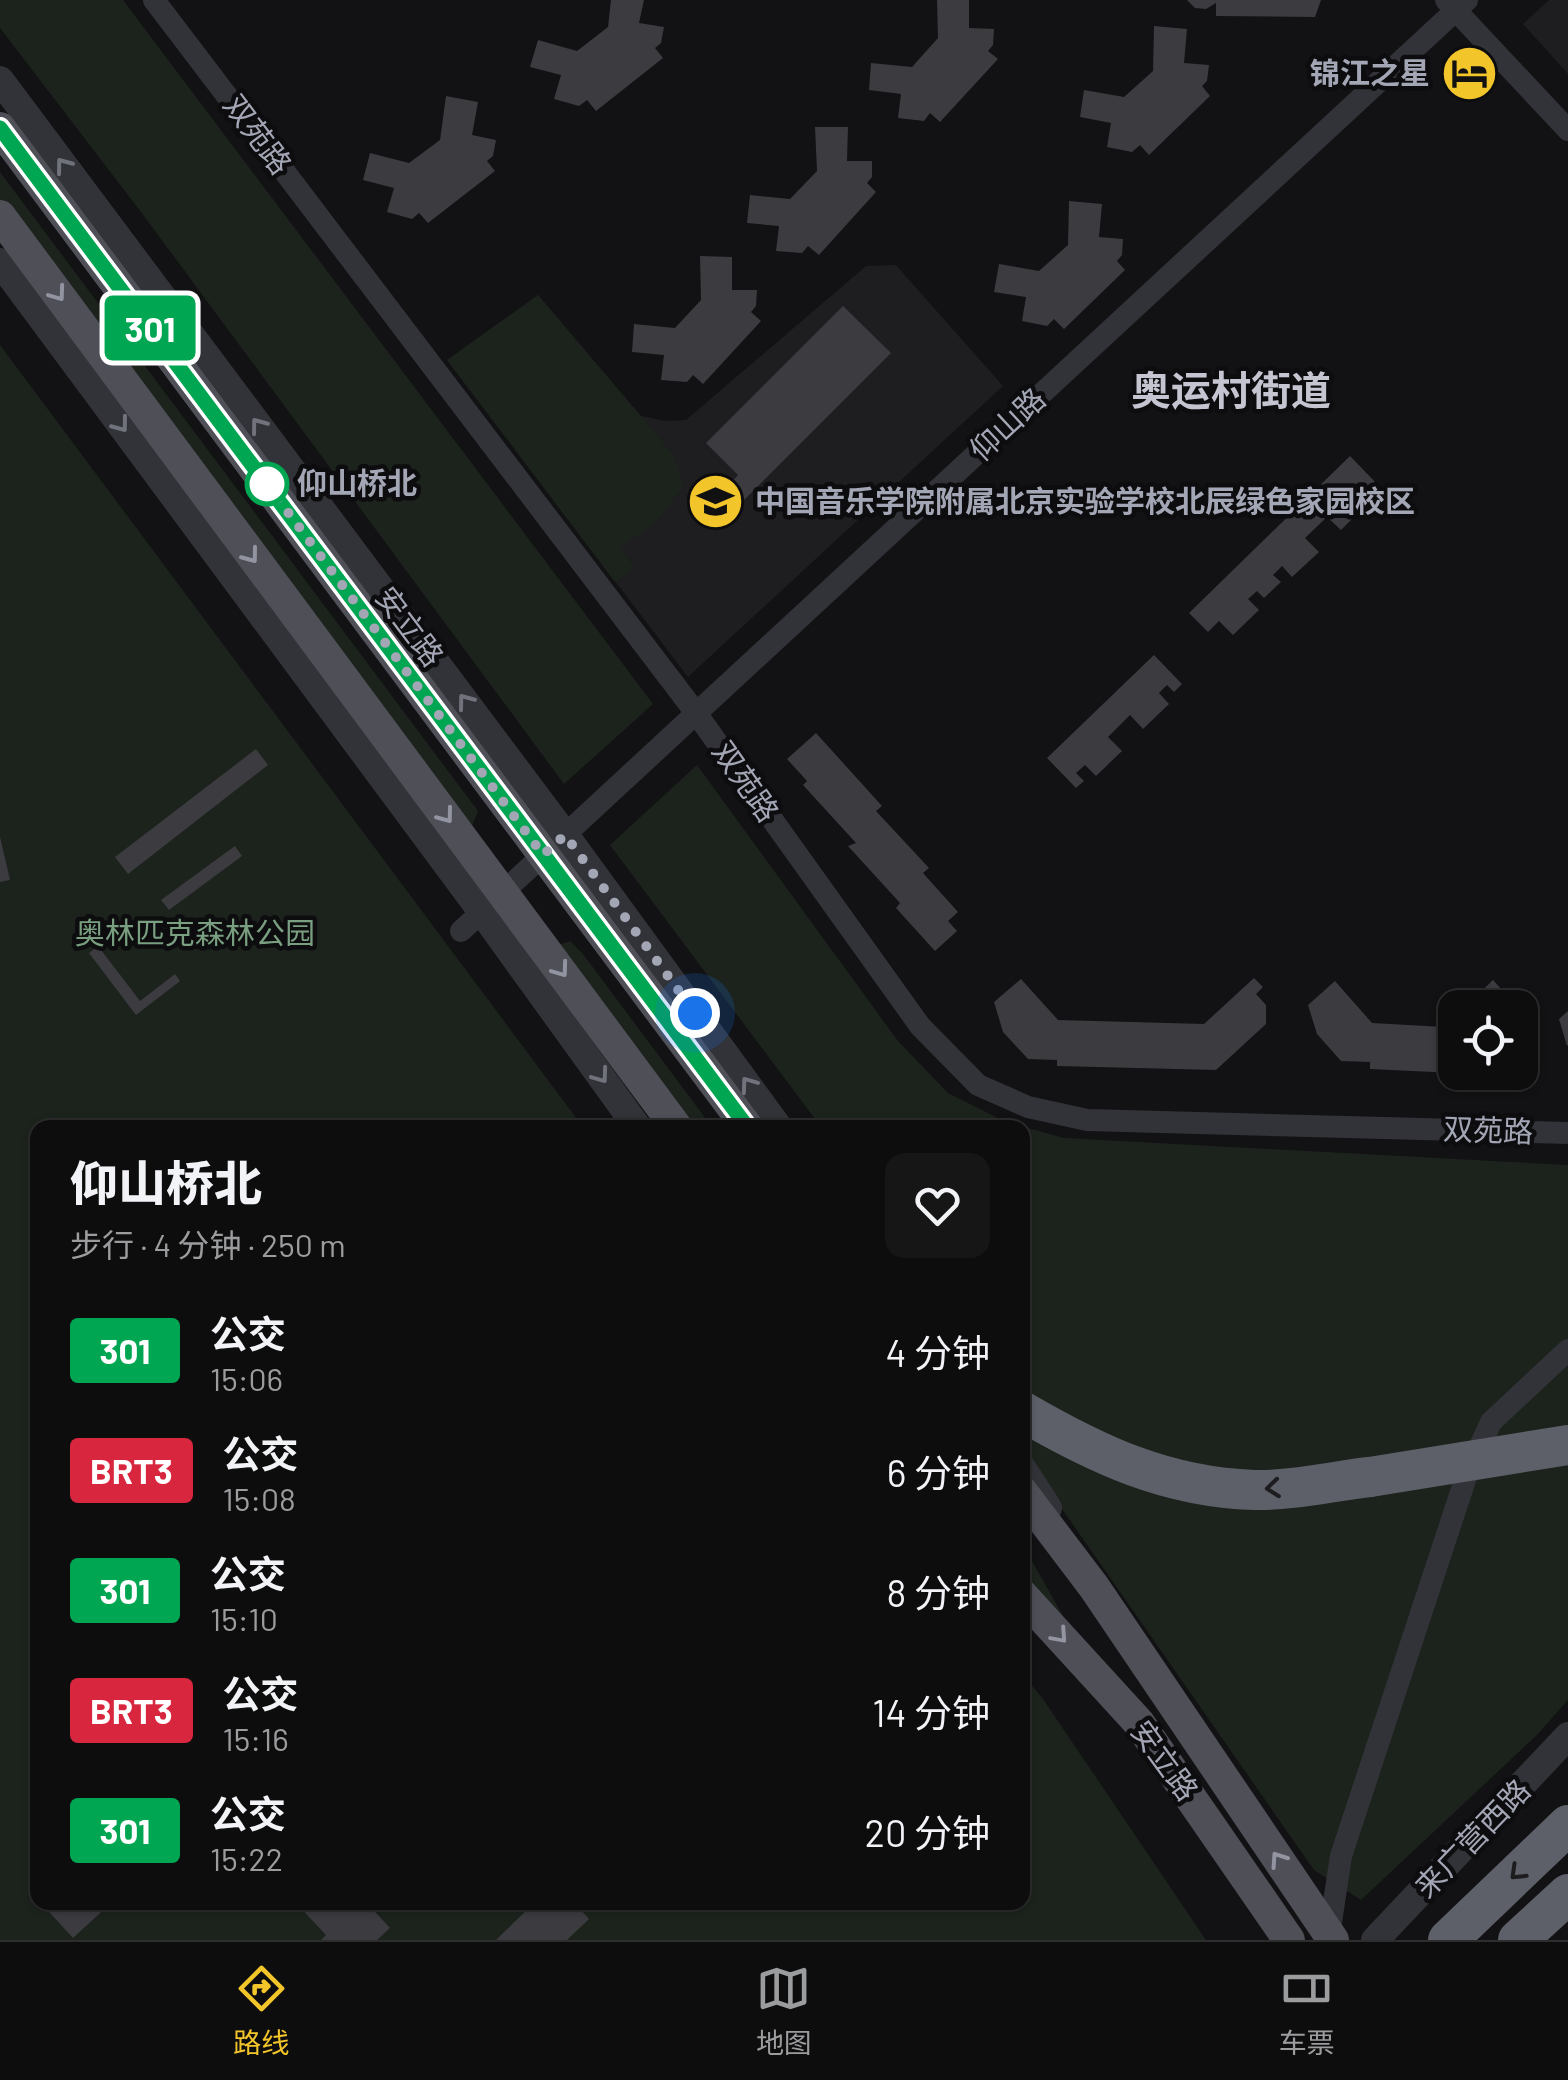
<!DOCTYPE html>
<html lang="zh">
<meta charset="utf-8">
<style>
body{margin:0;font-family:Barlow,"Noto Sans SC",sans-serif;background:#171617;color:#f1f3f6;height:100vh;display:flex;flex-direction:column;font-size:38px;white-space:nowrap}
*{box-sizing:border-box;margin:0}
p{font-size:32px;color:#9b9c9e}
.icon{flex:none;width:55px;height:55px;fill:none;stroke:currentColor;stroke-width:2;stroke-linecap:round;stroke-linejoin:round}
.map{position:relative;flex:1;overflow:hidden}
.drawer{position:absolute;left:30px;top:1120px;width:1000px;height:790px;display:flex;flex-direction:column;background:#0e0d0e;border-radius:20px;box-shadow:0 2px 8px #0004,0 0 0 2px #2e2d2e}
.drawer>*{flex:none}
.badge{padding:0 20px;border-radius:8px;font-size:35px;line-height:65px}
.fabs{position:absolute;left:1438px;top:990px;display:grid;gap:20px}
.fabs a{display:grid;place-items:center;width:100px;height:100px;border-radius:20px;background:#0e0d0e;box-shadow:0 2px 8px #0004,0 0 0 2px #2e2d2e;font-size:50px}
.you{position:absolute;width:50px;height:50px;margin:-25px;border:8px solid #fff;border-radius:50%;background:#1a73e8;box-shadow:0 0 0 15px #1a73e833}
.map>.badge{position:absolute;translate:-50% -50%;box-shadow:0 0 0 5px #fff}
.round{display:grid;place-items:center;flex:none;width:105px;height:105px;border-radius:20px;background:#171617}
.summary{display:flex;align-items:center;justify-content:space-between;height:170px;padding:0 40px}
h1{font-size:48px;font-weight:800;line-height:75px}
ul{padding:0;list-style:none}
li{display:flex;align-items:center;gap:30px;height:120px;padding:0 40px}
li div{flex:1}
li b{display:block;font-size:38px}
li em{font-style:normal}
li .badge{min-width:110px;font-weight:700;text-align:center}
.menu{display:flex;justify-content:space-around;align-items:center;height:140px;border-top:2px solid #2e2d2e;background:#0e0d0e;font-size:28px;color:#9b9c9e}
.menu a{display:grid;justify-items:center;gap:5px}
.menu .selected{color:#f2c52a}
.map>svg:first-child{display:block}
.built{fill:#1e1d20}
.green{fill:#1c231d}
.building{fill:#3c3b40}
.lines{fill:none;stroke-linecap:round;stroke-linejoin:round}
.minor{stroke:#323338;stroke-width:22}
.tertiary{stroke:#323338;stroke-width:28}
.primary{stroke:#4e4f57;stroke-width:32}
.motorway{stroke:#5e6069;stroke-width:40}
.motorway-bridge{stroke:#5e6069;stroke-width:40}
.oneway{stroke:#70727c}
.oneway2{stroke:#9295a1}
.oneway3{stroke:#1d1d20}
.line-casing{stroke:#fff;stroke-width:22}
.line{stroke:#00a651;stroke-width:15}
.walk{stroke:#a3a6b4;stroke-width:10;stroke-dasharray:0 18}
.stop-dot{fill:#fff;stroke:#00a651;stroke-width:5}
.labels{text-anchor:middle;stroke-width:9;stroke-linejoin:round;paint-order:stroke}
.poi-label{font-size:30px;font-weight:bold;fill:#a3a6b4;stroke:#0d0c0e;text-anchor:end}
.street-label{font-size:30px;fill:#a3a6b4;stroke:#0d0c0e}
.stop-label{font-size:30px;font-weight:bold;fill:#a3a6b4;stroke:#0d0c0e;text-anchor:start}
.park-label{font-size:30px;fill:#799f80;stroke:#0d0c0e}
.district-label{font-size:40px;font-weight:bold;fill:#c4c5d0;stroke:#0d0c0e}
</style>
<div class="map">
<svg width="1568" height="1940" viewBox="0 0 1568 1940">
<rect width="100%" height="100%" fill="#121113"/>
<path class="built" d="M1549 0H1568V74L1523 24Z
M896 265 1003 386 688 677 447 360 538 295 641 416 666 421 686 420 866 266Z"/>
<path class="green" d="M0 0H123L653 704 564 784 141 212 0 28Z
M0 172 478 811 470 831 0 221Z
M538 295 673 454 684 486 653 525 620 548 635 569 615 582 447 360Z
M0 345 583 1127 38 1128V1902H1022L1023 1675 1043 1699 1206 1940H0Z
M697 765 898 1041 948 1093 1006 1122 1064 1138 1568 1165V1700L1537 1735 1361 1900 1314 1870 1023 1453V1369L1031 1357 1022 1350V1128L821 1127 610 845Z
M570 941 583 954 712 1127H673L558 945Z
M1023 1545 1085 1655 1023 1589Z"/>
<path class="building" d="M611 0H644L639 23 664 27 661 43 655 48 663 58 596 111 587 100 579 106 554 99 561 75 530 67 538 40 577 51 608 27Z
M937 0H969V28L994 29 993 45 988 51 998 59 940 122 930 113 924 121 898 118 901 94 869 90 871 63 912 67 938 38Z
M1187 0H1321L1315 17 1216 16V3L1206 9 1195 8Z
M1154 26 1187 29 1184 63 1209 65 1207 81 1202 86 1210 96 1149 155 1140 145 1132 152 1107 147 1111 123 1080 117 1084 90 1124 97 1153 71Z
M446 96 478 102 472 135 496 140 493 156 487 161 495 171 428 223 419 213 412 219 387 212 394 188 363 180 370 153 409 163 440 140Z
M815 127H848L847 161H872V177L867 183 876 192 819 255 808 246 802 253 776 251 779 226 747 223 750 195 790 199 817 171Z
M1069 201 1102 204 1099 237 1123 239 1122 255 1117 261 1125 270 1064 329 1054 319 1047 326 1022 321 1026 297 994 292 999 264 1039 271 1068 245Z
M700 256 732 257V290H757L756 306 751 312 761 321 703 384 693 375 687 382 661 380 664 355 632 352 634 324 675 328 701 300Z
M843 306 891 353 740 504 725 489 738 475 706 443Z
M1350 456 1379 486 1371 493 1364 486 1356 494 1366 505 1341 530 1327 517 1305 538 1319 552 1292 577 1282 566 1273 575 1281 582 1264 598 1257 591 1248 599 1259 610 1233 635 1219 621 1208 632 1189 613Z
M1154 655 1182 684 1174 692 1167 685 1159 693 1169 704 1143 729 1130 715 1108 737 1122 751 1096 776 1085 765 1076 773 1084 781 1076 788 1047 758Z
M816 733 882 806 876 811 929 868 923 873 958 912 948 921 957 931 935 951 896 908 900 903 848 846 856 843 803 785 807 781 787 759Z
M256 749 268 765 128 874 115 857Z
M0 837 10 880 0 882Z
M235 846 242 856 169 910 161 900Z
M98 946 140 1001 175 974 180 981 136 1015 89 953Z
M1254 978 1263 987 1256 994 1266 1005V1024L1216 1070 1057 1066V1060L1028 1059 1003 1032 994 1002 1021 979 1058 1020 1204 1024Z
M1493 980 1503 991 1495 997 1505 1008H1464Z
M1335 981 1372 1023 1444 1027 1455 1016V1073L1370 1069V1062L1341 1061 1317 1034 1308 1005Z
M1568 1011V1045L1567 1046 1559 1019Z
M40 1902H112L73 1938Z
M295 1902H366L390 1928 377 1940H321L326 1935Z
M535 1902H574L589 1919 567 1940H496Z"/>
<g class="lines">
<path class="minor" d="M154 0 696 713 920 1026 978 1085 1028 1107 1087 1120 1568 1133
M1446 0 1568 130
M461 931 1467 0
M1329 1935 1341 1856 1466 1477 1491 1422 1568 1350"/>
<path class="tertiary" d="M0 80 565 835 779 1128
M0 262 482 912 638 1128
M1022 1468 1048 1508
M1375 1940 1568 1736"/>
<path class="primary" d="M0 128 748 1128
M0 216 677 1128
M1022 1492 1094 1587 1333 1940
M1022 1595 1139 1723 1289 1940"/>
<path class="motorway" d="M1022 1411C1098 1455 1166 1487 1254 1490 1292 1491 1333 1481 1370 1477
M1448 1940 1568 1825
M1518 1940 1568 1894"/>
<path class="motorway-bridge" d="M1370 1477 1568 1445"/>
</g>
<defs><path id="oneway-chevron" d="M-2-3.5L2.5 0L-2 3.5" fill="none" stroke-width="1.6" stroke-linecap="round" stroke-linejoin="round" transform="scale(2.5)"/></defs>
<g class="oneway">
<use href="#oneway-chevron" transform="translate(63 165) rotate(-127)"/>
<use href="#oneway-chevron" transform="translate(121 425) rotate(53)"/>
<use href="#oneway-chevron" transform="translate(258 425) rotate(-127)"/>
<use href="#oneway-chevron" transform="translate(465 701) rotate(-127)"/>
<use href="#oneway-chevron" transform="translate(601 1076) rotate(54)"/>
<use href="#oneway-chevron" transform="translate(748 1084) rotate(-126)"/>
</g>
<g class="oneway2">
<use href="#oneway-chevron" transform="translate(58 294) rotate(54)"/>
<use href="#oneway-chevron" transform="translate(251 556) rotate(53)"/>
<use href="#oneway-chevron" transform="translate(446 816) rotate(53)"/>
<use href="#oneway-chevron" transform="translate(561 970) rotate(54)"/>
<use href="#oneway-chevron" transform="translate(1060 1636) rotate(48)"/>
<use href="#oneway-chevron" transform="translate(1278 1859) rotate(-124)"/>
</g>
<g class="oneway3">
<use href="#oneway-chevron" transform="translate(1273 1488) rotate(174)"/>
<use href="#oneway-chevron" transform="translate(1517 1873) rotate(136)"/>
</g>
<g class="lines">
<defs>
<path id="line" d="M0 128 748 1128"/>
</defs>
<use href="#line" class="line-casing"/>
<use href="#line" class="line"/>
<path class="walk" d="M267 484 543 855 565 835 695 1013"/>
</g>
<defs>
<symbol id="hotel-disc" viewBox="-11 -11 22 22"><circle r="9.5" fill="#f2c52a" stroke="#0d0c0e"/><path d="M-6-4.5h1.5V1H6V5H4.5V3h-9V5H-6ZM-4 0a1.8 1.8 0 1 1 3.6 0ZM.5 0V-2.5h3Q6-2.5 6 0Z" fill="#111"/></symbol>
<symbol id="school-disc" viewBox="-11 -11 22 22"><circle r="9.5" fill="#f2c52a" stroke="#0d0c0e"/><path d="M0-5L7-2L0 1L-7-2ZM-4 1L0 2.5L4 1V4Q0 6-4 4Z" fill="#111"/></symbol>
</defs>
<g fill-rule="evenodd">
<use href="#hotel-disc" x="1438" y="42" width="63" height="63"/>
<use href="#school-disc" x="684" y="470" width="63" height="63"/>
</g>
<circle class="stop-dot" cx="267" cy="484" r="20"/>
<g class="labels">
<g class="poi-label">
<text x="1430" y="84">锦江之星</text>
<text x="755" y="512" text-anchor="start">中国音乐学院附属北京实验学校北辰绿色家园校区</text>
</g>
<g class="street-label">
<text transform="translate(257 135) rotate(53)" y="10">双苑路</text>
<text transform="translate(1008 425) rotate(-43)" y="10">仰山路</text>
<text transform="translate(409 627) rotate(53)" y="10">安立路</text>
<text transform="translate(745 782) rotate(55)" y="10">双苑路</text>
<text transform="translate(1488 1131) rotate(2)" y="10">双苑路</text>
<text transform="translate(1164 1761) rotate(54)" y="10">安立路</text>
<text transform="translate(1473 1839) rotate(-46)" y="10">来广营西路</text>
</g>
<g class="stop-label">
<text x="297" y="494">仰山桥北</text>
</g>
<g class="park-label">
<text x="195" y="944">奥林匹克森林公园</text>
</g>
<g class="district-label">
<text x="1231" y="405">奥运村街道</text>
</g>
</g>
</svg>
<div class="fabs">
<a><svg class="icon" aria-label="locate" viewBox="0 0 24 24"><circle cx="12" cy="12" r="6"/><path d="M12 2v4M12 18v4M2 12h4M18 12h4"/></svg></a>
</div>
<div class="you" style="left:695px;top:1013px"></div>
<b class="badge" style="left:150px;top:328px;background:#00a651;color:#fff">301</b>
<section class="drawer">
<div class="summary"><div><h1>仰山桥北</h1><p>步行 · 4 分钟 · 250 m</p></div><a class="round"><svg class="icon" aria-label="heart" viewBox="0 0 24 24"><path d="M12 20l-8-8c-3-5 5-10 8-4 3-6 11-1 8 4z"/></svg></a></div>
<ul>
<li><span class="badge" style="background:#00a651;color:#fff">301</span><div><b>公交</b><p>15:06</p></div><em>4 分钟</em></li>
<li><span class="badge" style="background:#d7263d;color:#fff">BRT3</span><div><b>公交</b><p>15:08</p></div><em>6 分钟</em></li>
<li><span class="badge" style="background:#00a651;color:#fff">301</span><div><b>公交</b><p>15:10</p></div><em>8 分钟</em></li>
<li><span class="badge" style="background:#d7263d;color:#fff">BRT3</span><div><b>公交</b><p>15:16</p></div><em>14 分钟</em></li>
<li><span class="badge" style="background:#00a651;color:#fff">301</span><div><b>公交</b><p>15:22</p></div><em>20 分钟</em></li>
</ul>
</section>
</div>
<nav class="menu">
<a class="selected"><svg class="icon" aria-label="directions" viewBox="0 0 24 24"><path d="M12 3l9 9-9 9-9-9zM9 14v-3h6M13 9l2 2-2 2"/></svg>路线</a>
<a><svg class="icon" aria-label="map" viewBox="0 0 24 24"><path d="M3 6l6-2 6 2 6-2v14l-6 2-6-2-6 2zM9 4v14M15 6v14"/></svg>地图</a>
<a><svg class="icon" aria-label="tickets" viewBox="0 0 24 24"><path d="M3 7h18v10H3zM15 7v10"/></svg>车票</a>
</nav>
